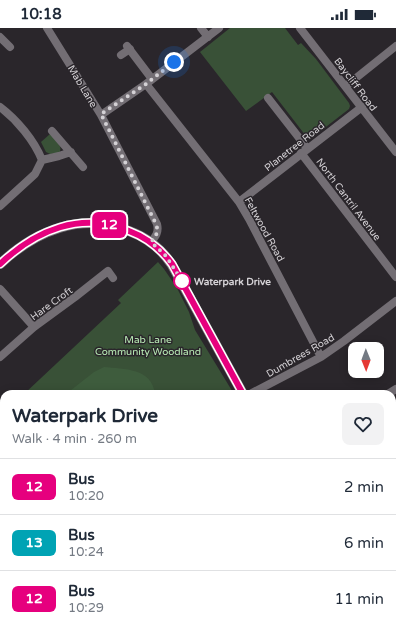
<!DOCTYPE html>
<meta charset="utf-8">
<style>
body{margin:0;font-family:"Varela Round",sans-serif;background:#f2f2f3;color:#1f2937;height:100vh;display:flex;flex-direction:column;font-size:15px;white-space:nowrap}
*{box-sizing:border-box;margin:0}
p{font-size:13px;color:#747a83}
.icon{flex:none;width:22px;height:22px;fill:none;stroke:currentColor;stroke-width:2;stroke-linecap:round;stroke-linejoin:round}
.map{position:relative;flex:1;overflow:hidden}
.side{position:absolute;left:0px;top:362px;width:396px;height:244px;display:flex;flex-direction:column;background:#fff;border-radius:12px 12px 0 0;box-shadow:0 2px 10px #0003}
.side>*{flex:none}
.badge{padding:0 8px;border-radius:6px;font-size:14px;line-height:26px}
.needle{width:26px;rotate:179deg}
.buttons{position:absolute;left:348px;top:314px;display:grid;gap:8px}
.buttons a{display:grid;place-items:center;width:36px;height:36px;border-radius:8px;background:#fff;box-shadow:0 2px 10px #0003;font-size:20px}
.you{position:absolute;width:20px;height:20px;margin:-10px;border:3px solid #fff;border-radius:50%;background:#1a73e8;box-shadow:0 0 0 6px #1a73e833}
.map>.badge{position:absolute;translate:-50% -50%;box-shadow:0 0 0 2px #fff}
.round{display:grid;place-items:center;flex:none;width:42px;height:42px;border-radius:8px;background:#f2f2f3}
.summary{display:flex;align-items:center;justify-content:space-between;height:68px;padding:0 12px}
h1{font-size:19px;font-weight:700;line-height:30px}
ul{padding:0;list-style:none}
li{display:flex;align-items:center;gap:12px;height:56px;padding:0 12px;border-top:1px solid #e0e1e3}
li div{flex:1}
li b{display:block;font-size:15px}
li em{font-style:normal}
li .badge{min-width:44px;font-weight:700;text-align:center}
.status{display:flex;justify-content:space-between;align-items:center;height:28px;padding:0 20px;background:#fff;direction:ltr}
.status svg{height:11px;fill:currentColor}
.map>svg:first-child{display:block}
.green{fill:#395137}
.forest{fill:#3e5c3d}
.lines{fill:none;stroke-linecap:round;stroke-linejoin:round}
.stream{stroke:#415678;stroke-width:2}
.street{stroke:#736e74;stroke-width:8}
.secondary{stroke:#736e74;stroke-width:10}
.line-casing{stroke:#fff;stroke-width:9}
.line{stroke:#e6007e;stroke-width:6}
.walk{stroke:#d4d1d5;stroke-width:4;stroke-dasharray:0 7.2}
.stop-dot{fill:#fff;stroke:#e6007e;stroke-width:2}
.labels{text-anchor:middle;stroke-width:3;stroke-linejoin:round;paint-order:stroke}
.street-label{font-size:10px;fill:#d4d1d5;stroke:#2a262b}
.stop-label{font-size:10px;font-weight:bold;fill:#d4d1d5;stroke:#2a262b;text-anchor:start}
.park-label{font-size:10px;fill:#bbeeb7;stroke:#2a262b}
</style>
<div class="status"><b>10:18</b><svg viewBox="0 0 49 12"><path d="M0 12V9h3v3zM5 12V6h3v6zM10 12V3h3v9zM15 12V0h3v12zM26 1h20v11H26zM47 4h2v5h-2z"/></svg></div>
<div class="map">
<svg width="396" height="606" viewBox="0 0 396 606">
<rect width="100%" height="100%" fill="#2a262b"/>
<path class="green" d="M230 0H285L298 17 301 15 316 31 349 75 350 78 349 81 309 112 272 64 246 83 200 24Z
M50 106C55 112 64 118 59 125L50 126 46 124 41 114Z
M158 234 164 241 177 260 189 284 195 302 234 366H24L121 275 118 272Z
M4 384V598L0 600V388Z"/>
<path class="forest" d="M104 339C124 341 152 340 155 366H66L94 344Z
M396 414V469L393 492 396 499V606H372L368 604 364 606H319L316 602H392V416Z"/>
<g class="lines">
<path class="stream" d="M0 447 4 446
M199 602 203 606"/>
<path class="street" d="M47 0 101 87 157 196C159 204 156 208 151 214
M201 0 208 9
M300 0 396 124
M0 9 10 19
M127 18 152 51
M121 27 130 21
M146 56 239 174 249 191 321 329
M346 58 396 18
M268 70 307 120
M0 79C17 92 34 112 42 132L35 146 0 178
M101 87 146 56 219 0
M52 103 83 139
M301 125 396 249
M42 132 59 128 71 124
M239 174 362 79
M0 261 34 299
M0 329 34 299 75 269 108 243 113 250
M250 366 321 329 344 313 396 273
M388 366 396 361
M268 602 272 606
M134 606 138 602
M247 606 251 602
M295 606 300 602"/>
<path class="secondary" d="M0 236C35 203 82 183 129 203 148 210 161 220 172 237L243 366
M392 407 396 404"/>
</g>
<g class="lines">
<defs>
<path id="line" d="M0 236C36 202 81 183 129 203 148 210 161 221 172 236L243 366"/>
</defs>
<use href="#line" class="line-casing"/>
<use href="#line" class="line"/>
<path class="walk" d="M174 34 146 56 101 86 156 196C159 204 156 208 151 214L166 228 182 253"/>
</g>
<circle class="stop-dot" cx="182" cy="253" r="8"/>
<g class="labels">
<g class="street-label">
<text transform="translate(356 56) rotate(53)" y="4">Baycliff Road</text>
<text transform="translate(83 58) rotate(59)" y="4">Mab Lane</text>
<text transform="translate(294 118) rotate(-38)" y="4">Planetree Road</text>
<text transform="translate(349 171) rotate(53)" y="4">North Cantril Avenue</text>
<text transform="translate(265 201) rotate(61)" y="4">Feltwood Road</text>
<text transform="translate(51 275) rotate(-36)" y="4">Hare Croft</text>
<text transform="translate(300 327) rotate(-30)" y="4">Dumbrees Road</text>
</g>
<g class="stop-label">
<text x="194" y="257">Waterpark Drive</text>
</g>
<g class="park-label">
<text x="148" y="315">Mab Lane<tspan x="148" dy="12">Community Woodland</tspan></text>
</g>
</g>
</svg>
<div class="buttons">
<a><svg class="needle" viewBox="-14 -14 28 28"><path d="M0-13l5 13h-10z" fill="#e53935"/><path d="M0 13l5-13h-10z" fill="#747a83"/></svg></a>
</div>
<div class="you" style="left:174px;top:34px"></div>
<b class="badge" style="left:109px;top:197px;background:#e6007e;color:#fff">12</b>
<section class="side">
<div class="summary"><div><h1>Waterpark Drive</h1><p>Walk · 4 min · 260 m</p></div><a class="round"><svg class="icon" aria-label="heart" viewBox="0 0 24 24"><path d="M12 20l-8-8c-3-5 5-10 8-4 3-6 11-1 8 4z"/></svg></a></div>
<ul>
<li><span class="badge" style="background:#e6007e;color:#fff">12</span><div><b>Bus</b><p>10:20</p></div><em>2 min</em></li>
<li><span class="badge" style="background:#00a3b4;color:#fff">13</span><div><b>Bus</b><p>10:24</p></div><em>6 min</em></li>
<li><span class="badge" style="background:#e6007e;color:#fff">12</span><div><b>Bus</b><p>10:29</p></div><em>11 min</em></li>
</ul>
</section>
</div>
